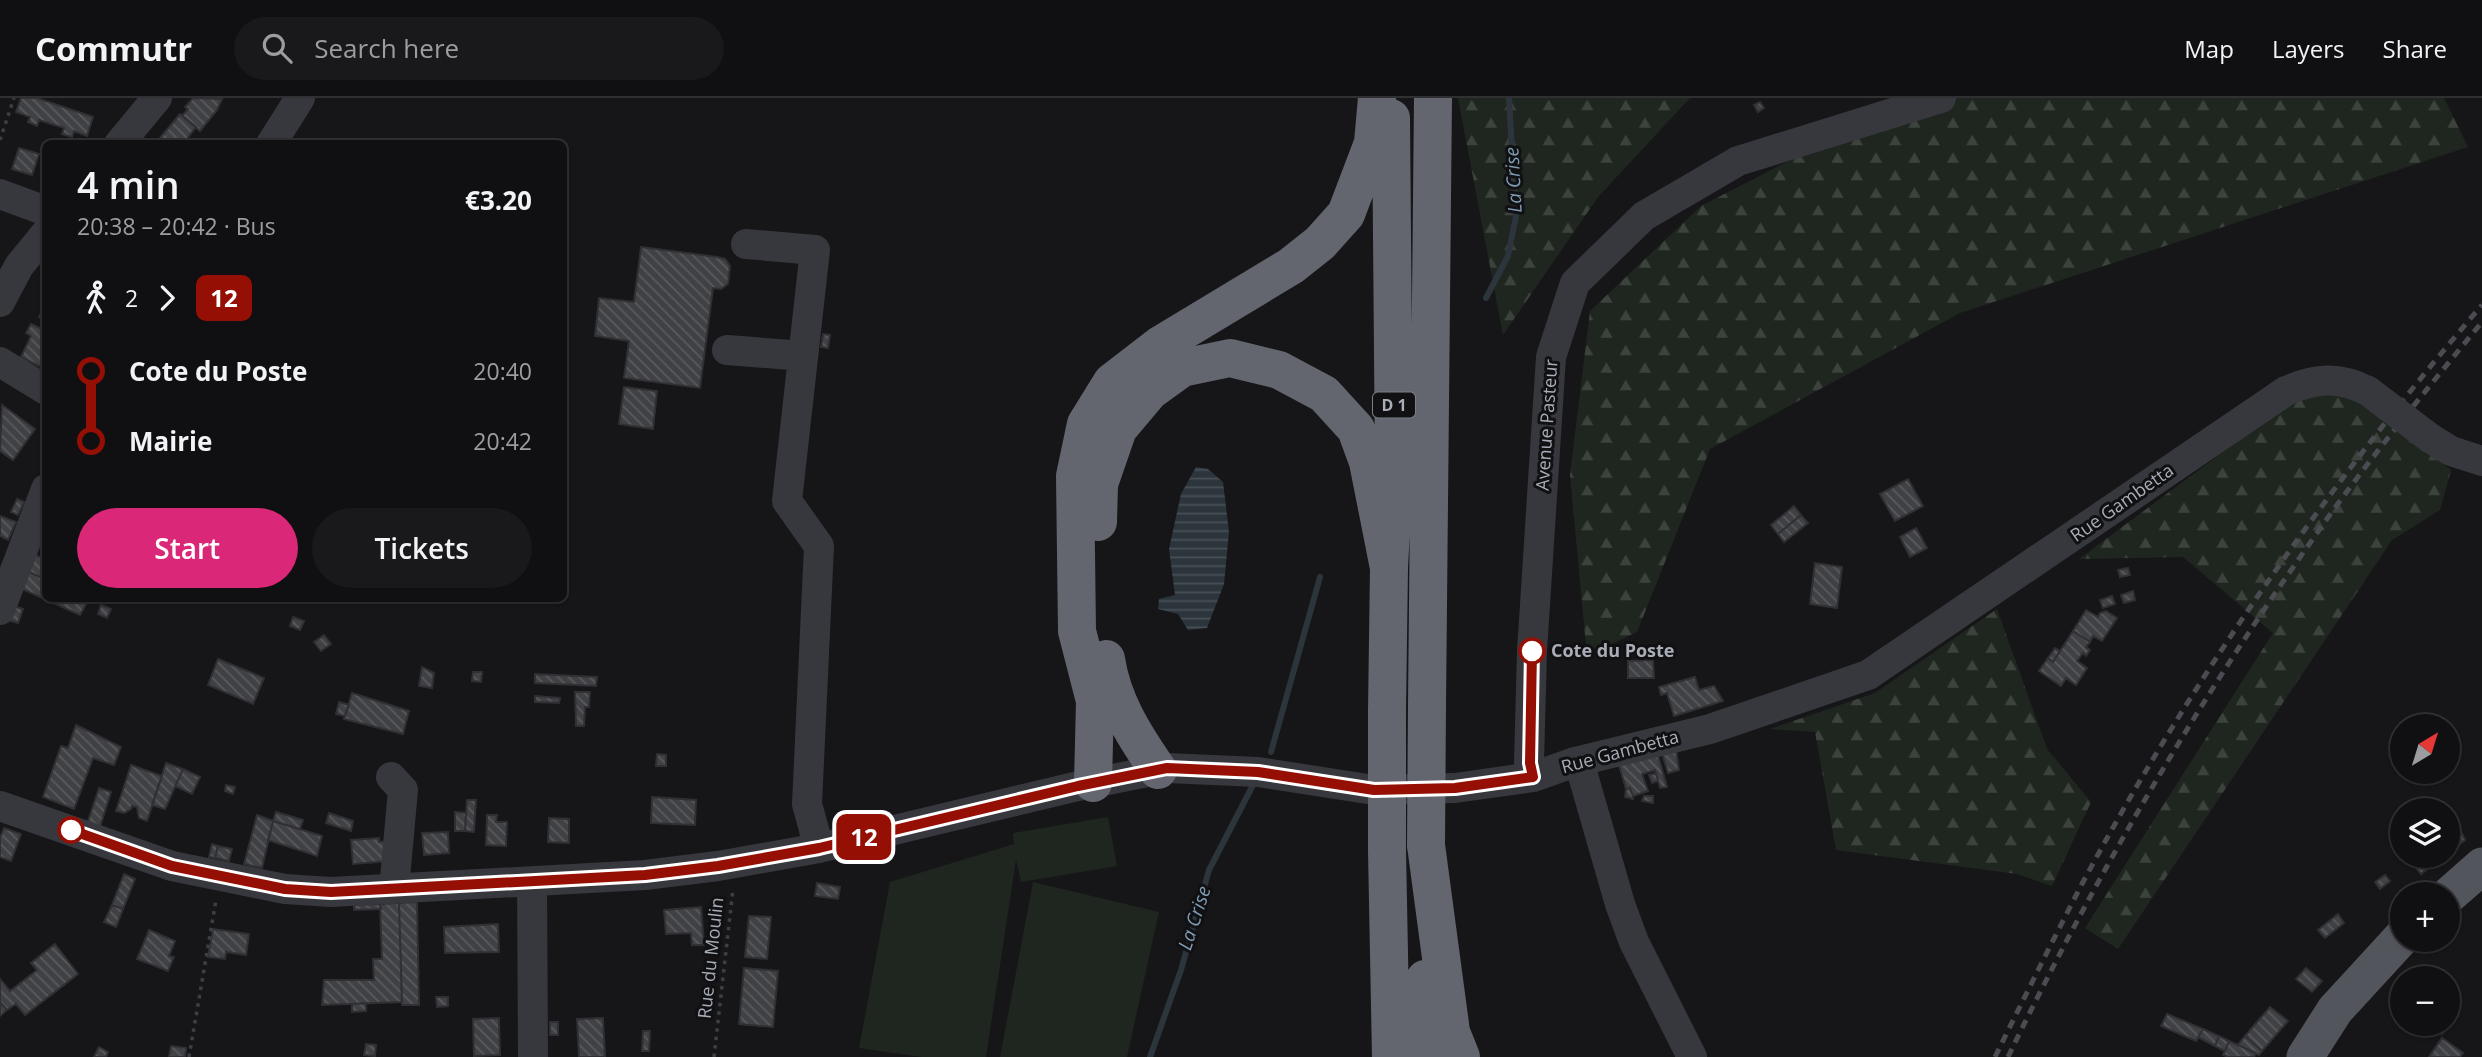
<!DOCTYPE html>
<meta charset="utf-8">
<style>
body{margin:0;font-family:"Open Sans",sans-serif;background:#19191b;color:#f1f3f6;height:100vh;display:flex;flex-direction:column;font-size:26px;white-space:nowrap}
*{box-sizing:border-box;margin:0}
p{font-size:23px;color:#9c9d9f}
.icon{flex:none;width:38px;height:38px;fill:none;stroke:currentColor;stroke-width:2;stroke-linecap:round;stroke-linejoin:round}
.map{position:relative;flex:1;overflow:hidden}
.details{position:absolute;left:42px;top:42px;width:525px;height:462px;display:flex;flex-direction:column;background:#101012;border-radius:10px;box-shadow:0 2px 5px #0004,0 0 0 2px #303032}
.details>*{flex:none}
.badge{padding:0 14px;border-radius:10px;font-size:24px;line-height:46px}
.needle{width:46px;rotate:38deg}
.buttons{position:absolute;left:2390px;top:616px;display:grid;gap:14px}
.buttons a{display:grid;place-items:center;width:70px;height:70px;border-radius:50%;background:#101012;box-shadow:0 2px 5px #0004,0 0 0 2px #303032;font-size:35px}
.map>.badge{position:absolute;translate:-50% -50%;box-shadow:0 0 0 4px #fff}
.legs{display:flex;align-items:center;gap:10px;height:77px;padding:0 35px;font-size:23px}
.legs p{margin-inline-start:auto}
.headline{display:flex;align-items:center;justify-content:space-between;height:119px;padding:0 35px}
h1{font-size:38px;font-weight:600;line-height:52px}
.button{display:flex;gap:14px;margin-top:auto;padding:14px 35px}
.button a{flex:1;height:80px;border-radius:42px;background:#db2777;color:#fff;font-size:28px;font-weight:600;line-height:80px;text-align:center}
.button a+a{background:#19191b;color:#f1f3f6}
ul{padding:0 35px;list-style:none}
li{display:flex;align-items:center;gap:24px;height:70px;font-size:26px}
li i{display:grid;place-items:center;width:10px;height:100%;margin:0 9px;background:currentColor}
li i::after{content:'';width:18px;height:18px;margin:-9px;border:5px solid;border-radius:50%;background:#101012}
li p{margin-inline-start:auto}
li:first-child i{background:linear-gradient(#0000 50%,currentColor 0)}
li:last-child i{background:linear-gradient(currentColor 50%,#0000 0)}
header{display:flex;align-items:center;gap:42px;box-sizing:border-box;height:98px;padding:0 35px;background:#101012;border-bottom:2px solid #303032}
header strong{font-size:33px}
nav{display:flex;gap:38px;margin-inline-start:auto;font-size:24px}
.search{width:490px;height:63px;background:#19191b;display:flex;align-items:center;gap:18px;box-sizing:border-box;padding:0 24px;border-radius:38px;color:#9c9d9f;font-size:26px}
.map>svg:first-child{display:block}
.grass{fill:#1e261f}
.forest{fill:url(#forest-firs)}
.water{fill:url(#water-rules)}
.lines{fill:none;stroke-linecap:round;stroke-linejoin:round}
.stream{stroke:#2c353c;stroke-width:6}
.building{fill:url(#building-back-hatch);stroke:#303034;stroke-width:2}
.path{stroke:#3d3f44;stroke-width:3.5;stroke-dasharray:3.5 5;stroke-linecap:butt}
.minor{stroke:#37383d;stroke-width:30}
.major{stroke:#53555c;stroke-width:37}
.highway{stroke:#63666e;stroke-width:38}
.rail{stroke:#4a4c52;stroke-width:5;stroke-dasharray:9 7;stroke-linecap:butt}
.minor-bridge{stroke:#37383d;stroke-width:30}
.highway-bridge{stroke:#63666e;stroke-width:38}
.line-1-casing{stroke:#fff;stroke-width:16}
.line-1{stroke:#960f04;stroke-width:10}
.stop-1-dot{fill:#fff;stroke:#960f04;stroke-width:3.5}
.labels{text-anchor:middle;stroke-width:6;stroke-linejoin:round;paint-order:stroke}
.shield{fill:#111113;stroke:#7b7e86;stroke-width:2}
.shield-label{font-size:16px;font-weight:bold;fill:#a8adb8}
.street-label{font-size:18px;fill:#a8adb8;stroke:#111113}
.stop-label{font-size:18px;font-weight:bold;fill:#a8adb8;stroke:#111113;text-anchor:start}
.water-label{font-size:19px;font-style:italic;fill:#7f9bb3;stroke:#111113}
</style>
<header>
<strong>Commutr</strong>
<div class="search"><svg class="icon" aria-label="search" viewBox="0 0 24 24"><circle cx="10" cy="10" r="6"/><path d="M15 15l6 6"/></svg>Search here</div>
<nav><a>Map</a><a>Layers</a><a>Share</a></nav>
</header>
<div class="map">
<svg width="2482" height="959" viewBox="0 0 2482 959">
<defs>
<pattern id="forest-firs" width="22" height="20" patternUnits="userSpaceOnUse" patternTransform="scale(1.75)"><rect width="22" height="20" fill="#1e261f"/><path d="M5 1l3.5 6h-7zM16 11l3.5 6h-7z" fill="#3c433d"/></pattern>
<pattern id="water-rules" width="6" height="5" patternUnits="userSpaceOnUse" patternTransform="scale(1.75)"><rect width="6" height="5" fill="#2c353c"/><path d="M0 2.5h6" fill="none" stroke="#485056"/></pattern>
<pattern id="building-back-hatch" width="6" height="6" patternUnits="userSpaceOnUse" patternTransform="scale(1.75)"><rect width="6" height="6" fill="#404145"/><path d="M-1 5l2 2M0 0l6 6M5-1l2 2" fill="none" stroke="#595a5e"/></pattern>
</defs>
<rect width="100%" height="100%" fill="#161618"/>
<path class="grass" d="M1108 719 1117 768 1021 784 1016 762 986 959H922L859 950 890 784 1014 746 1013 735Z
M1033 784 1159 814 1127 959H1000Z"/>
<path class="forest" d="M1458 0H1690L1598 99 1503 237Z
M1950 0H2444L2468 49 1960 215 1710 351 1637 534 1587 558 1570 377 1590 213 1701 108 1865 24Z
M2333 289 2370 309 2451 372 2440 412 2392 442 2118 851 2085 830 2273 535 2183 459 2079 461 2285 308Z
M1997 511 2047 651 2091 704 2052 788 2017 776 1836 752 1815 634 1770 631 1875 595Z"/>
<path class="water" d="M1196 369 1208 371 1223 384 1229 434 1224 486 1207 530 1188 532 1178 516 1158 511 1159 501 1175 497 1169 451 1181 396Z"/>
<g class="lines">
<path class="stream" d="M1486 200 1508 158 1516 118 1509 0
M1271 654 1320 479
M1150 959 1181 872 1209 772 1253 687"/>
</g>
<path class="building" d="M21 0H37L93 19 87 38 74 33 72 39 62 36 64 30 39 22 37 28 28 24 30 19 16 14Z
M193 0 222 1 217 12 200 33 182 18 188 11 185 9Z
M1760 4 1764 10 1758 14 1754 7Z
M180 16 196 29 183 46H167L160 40Z
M19 50 39 56 32 77 12 71Z
M641 149 717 159 725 161 730 168 728 186 721 191 713 190 700 290 624 280 629 243 595 238 599 200 634 204Z
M46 205V223L39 219Z
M31 226 46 233V265L43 270 21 259 31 238 26 235Z
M823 236 830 237 828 250 821 249Z
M624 289 657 293 653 331 619 326Z
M2 307 35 331 13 362 0 353Z
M1908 381 1923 408 1895 423 1880 396Z
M17 401 24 404 18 417 11 414Z
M1794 408 1801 417 1778 436 1771 427Z
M1801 417 1808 425 1784 444 1778 436Z
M0 418 16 424 8 442 0 438Z
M1916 430 1927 450 1910 459 1900 439Z
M33 456 46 462V473L42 480 27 473Z
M1815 465 1842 469 1837 510 1810 506Z
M2128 470 2130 477 2120 479 2118 472Z
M27 473 46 482V500L89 501 80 517 20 490Z
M2133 493 2135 502 2124 505 2121 497Z
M2112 498 2115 506 2103 510 2100 502Z
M101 507 111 511 107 520 98 516Z
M13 508 23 511 18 525 8 522Z
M2086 512 2098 519 2100 515 2106 513 2117 520 2102 543 2093 538 2090 544 2073 533Z
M293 519 304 523 300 532 290 528Z
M2073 533 2090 544 2086 549 2090 552 2086 558 2083 555 2077 563 2087 570 2076 587 2066 580 2061 588 2039 573 2048 560 2053 564Z
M324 537 331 546 321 553 314 544Z
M2055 550 2060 553 2053 564 2048 560Z
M218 561 264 580 253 606 208 587Z
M1653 562 1654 580H1628V563Z
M422 569 434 575 432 590 419 588Z
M473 574H482L481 584 472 583Z
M535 576 597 579 596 588 535 585Z
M1695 579 1699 592 1714 588 1723 603 1674 618 1667 595 1661 597 1659 589Z
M575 594H590L589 609H585L584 628H576Z
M352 595 409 613 403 636 344 621Z
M535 598 560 600 559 605 535 604Z
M339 604 349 607 345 618 336 616Z
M76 627 121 649 114 667 93 660 74 711 43 699 61 648 68 650Z
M1676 651 1679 672 1668 675 1662 656Z
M657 656 666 657V668H656Z
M1658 657 1667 689 1660 690 1655 672 1642 676 1648 693 1633 698 1630 690 1626 691 1619 667Z
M166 665 183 671 165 711 152 707Z
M131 667 162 678 147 723 139 720 137 709 132 708 131 711 124 715 116 713Z
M183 671 200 679 192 696 175 688Z
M1656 675 1658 683 1652 685 1649 677Z
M226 687 235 689 233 696 225 693Z
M99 690 111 694 100 729 87 726Z
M1630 690 1633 698V701L1625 699 1626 691Z
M1644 698H1653V705L1642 703Z
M652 699 696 702 695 727 651 725Z
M467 702H476L474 734 465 733Z
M276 714 303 722 300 731 273 723Z
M455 714 466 715 465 733H455Z
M329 715 353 723 351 733 326 725Z
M257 717 273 723 262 770 244 766Z
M487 717H497L496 724H507L506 748 486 747Z
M549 720 569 721V745L548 744Z
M273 723 322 738 317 758 268 742Z
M2456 723 2465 742 2448 755V729Z
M4 730 21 736 11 763 0 759V740Z
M448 734 449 755 424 757 422 735Z
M379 740V744L388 743 389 763 353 766 351 742Z
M212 746 218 748 215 760 209 759Z
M218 748 232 751 229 763 215 760Z
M2412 758H2444L2421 776 2409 761Z
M124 776 135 781 123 811 112 807Z
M2385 777 2390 783 2380 791 2375 784Z
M817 785 840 789 838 801 815 798Z
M417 804 419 907H402L399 805Z
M399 805 402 904 322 907 324 882H374L373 861H382L380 806Z
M380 806 381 811 354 812V807Z
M112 807 123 811 116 829 104 824Z
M701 809 704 847H692L691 835 666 836 664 812Z
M2338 816 2344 825 2325 840 2318 832Z
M749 818 771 819 767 861 745 859Z
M498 826 499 854 445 855 444 829Z
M213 831 249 836 246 857 226 854 225 861 208 859Z
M149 832 175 843 169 858 174 859 168 873 137 861Z
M55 846 78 876 25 917 16 906 7 912 0 904V881L10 893 37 872 31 865Z
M744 870 778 873 773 929 739 926Z
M2306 870 2322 883 2312 894 2296 881Z
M436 899H448V908L437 909Z
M0 904 7 912 0 918Z
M366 905V913L352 914V906Z
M2270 909 2288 923 2262 953 2245 938Z
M2167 916 2203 931 2196 943 2161 928Z
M2448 918 2453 921 2442 936 2430 927 2448 926Z
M499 920 500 957 474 958 473 921Z
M603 920 605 959H579L577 921Z
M550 924H558V937H550Z
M2203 931 2219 938 2215 948 2198 939Z
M643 933H650L649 953H642Z
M2219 938 2229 943 2225 953 2215 948Z
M2245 938 2262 953 2259 957 2238 947Z
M2442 940 2463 955 2460 959H2429Z
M2229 943 2256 955 2254 959H2229L2223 957Z
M366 946 376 947 375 958 364 957Z
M171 948 186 950 185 959H169Z
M99 949 108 954 106 959H94Z"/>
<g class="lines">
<path class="path" d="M0 42 14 0
M189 959 216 802
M714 959 733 791"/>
<path class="minor" d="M119 46 157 0
M271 46 300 0
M0 96 46 113
M746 146 815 152 787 403 819 448 807 706 819 750
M0 204 19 168 46 135
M727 252 803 258
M0 264 46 292
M2430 340 2451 353 2482 363
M0 512 46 391
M1575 664 1582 674 1620 806 1634 844 1692 959
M391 679 403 692 394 791
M1533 679 1529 665 1532 553 1551 259 1575 185 1644 118 1738 63 1941 0
M0 708 172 768 285 791 331 794 645 777 718 768 819 750 1078 688 1167 670 1258 674 1374 692 1455 690 1533 679 1575 664 1710 631 1868 577 2286 293C2315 280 2339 278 2368 293
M532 784 533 959"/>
<path class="major" d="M2448 798 2482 768
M2305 959 2335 912 2403 838"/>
<path class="highway" d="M1098 424 1099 386 1118 331 1150 293 1182 270 1230 260 1279 272 1324 296 1356 331 1368 364 1389 470
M1106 561C1112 603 1134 637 1158 672
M1427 607 1433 0
M1387 613 1389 470 1394 373 1391 20
M1093 685 1095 603 1077 533 1075 378 1086 326 1112 284 1160 247 1291 168 1320 145 1346 116 1373 45 1377 0
M1426 747 1451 934 1461 959
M1387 752 1391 959
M1424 959 1425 881"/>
<path class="rail" d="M1995 959C2024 900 2053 842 2083 784 2193 579 2331 383 2482 207
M2008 959C2095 779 2195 608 2310 445 2363 368 2423 296 2482 224"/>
<path class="minor-bridge" d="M2368 293 2430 340"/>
<path class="highway-bridge" d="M1426 747 1427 607
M1387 752V613"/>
</g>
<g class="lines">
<defs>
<path id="line-1" d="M71 732 172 768 285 791 331 794 645 777 718 768 819 750 1078 688 1167 670 1258 674 1374 692 1455 690 1533 679 1530 665 1532 553"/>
</defs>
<use href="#line-1" class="line-1-casing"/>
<use href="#line-1" class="line-1"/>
</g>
<g class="stop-1-dot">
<circle cx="1532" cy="553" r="12"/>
<circle cx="71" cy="732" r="12"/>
</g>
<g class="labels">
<rect class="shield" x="1373" y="294.5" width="42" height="25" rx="5"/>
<g class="shield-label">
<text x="1394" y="313">D 1</text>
</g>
<g class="street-label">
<text transform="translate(1547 327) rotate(-86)" y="6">Avenue Pasteur</text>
<text transform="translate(2122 405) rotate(-35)" y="6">Rue Gambetta</text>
<text transform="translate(1620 654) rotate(-15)" y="6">Rue Gambetta</text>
<text transform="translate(711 860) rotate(-84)" y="6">Rue du Moulin</text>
</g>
<g class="stop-label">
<text x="1551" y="559">Cote du Poste</text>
</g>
<g class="water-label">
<text transform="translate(1513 82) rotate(-93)" y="7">La Crise</text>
<text transform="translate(1194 820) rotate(-72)" y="7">La Crise</text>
</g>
</g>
</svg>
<div class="buttons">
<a><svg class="needle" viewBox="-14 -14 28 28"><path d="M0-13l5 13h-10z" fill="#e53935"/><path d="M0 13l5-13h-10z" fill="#9c9d9f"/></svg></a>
<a><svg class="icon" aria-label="layers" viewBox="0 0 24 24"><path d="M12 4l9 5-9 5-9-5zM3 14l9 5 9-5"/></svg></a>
<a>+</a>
<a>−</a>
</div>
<b class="badge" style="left:864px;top:739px;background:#960f04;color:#fff">12</b>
<section class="details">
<div class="headline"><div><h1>4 min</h1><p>20:38 – 20:42 · Bus</p></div><b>€3.20</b></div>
<div class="legs"><svg class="icon" aria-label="walk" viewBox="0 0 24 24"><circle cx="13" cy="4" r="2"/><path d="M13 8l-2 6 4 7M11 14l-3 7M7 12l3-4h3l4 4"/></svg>2<svg class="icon" aria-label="forward" viewBox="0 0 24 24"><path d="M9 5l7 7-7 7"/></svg><b class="badge" style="background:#960f04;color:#fff">12</b></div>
<ul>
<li><i style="color:#960f04"></i><b>Cote du Poste</b><p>20:40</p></li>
<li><i style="color:#960f04"></i><b>Mairie</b><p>20:42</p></li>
</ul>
<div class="button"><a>Start</a><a>Tickets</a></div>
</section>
</div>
